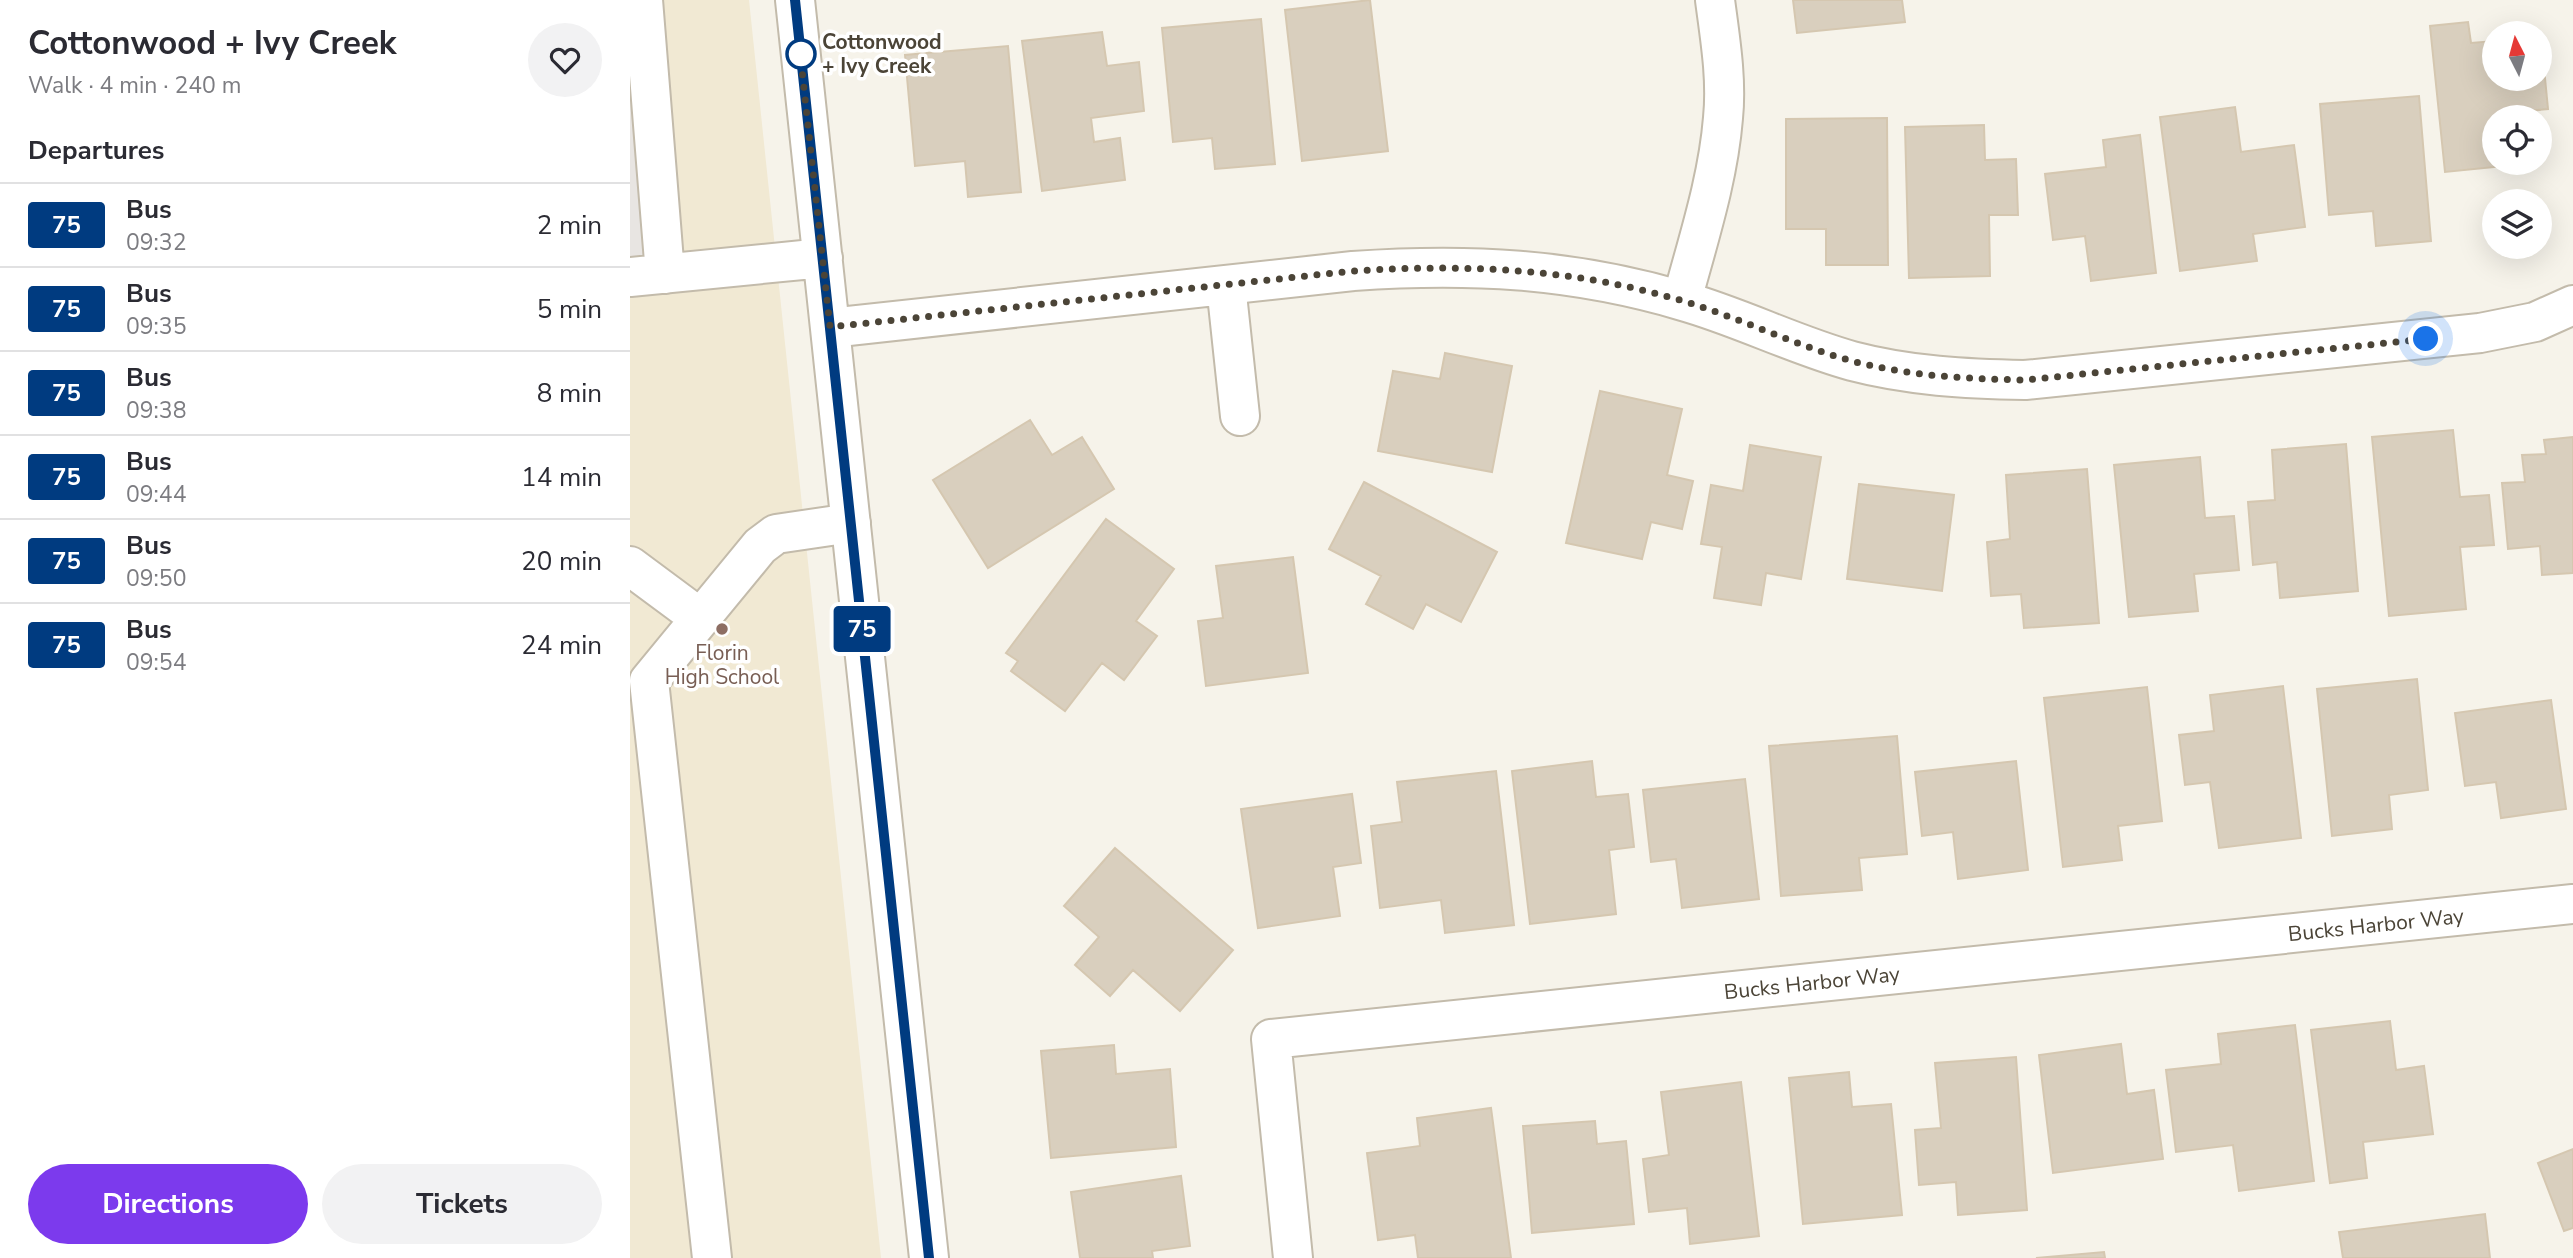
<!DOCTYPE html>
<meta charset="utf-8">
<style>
body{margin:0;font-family:"Nunito Sans",sans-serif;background:#f2f2f3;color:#2b2b33;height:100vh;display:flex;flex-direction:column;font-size:26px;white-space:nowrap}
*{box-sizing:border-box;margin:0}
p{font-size:23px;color:#7c7c81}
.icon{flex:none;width:38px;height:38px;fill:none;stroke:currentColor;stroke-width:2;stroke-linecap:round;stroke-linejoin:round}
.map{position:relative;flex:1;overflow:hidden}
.panel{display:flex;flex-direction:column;background:#fff;width:630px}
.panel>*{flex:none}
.badge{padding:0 14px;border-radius:5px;font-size:24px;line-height:46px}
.needle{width:46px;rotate:354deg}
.controls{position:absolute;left:1852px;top:21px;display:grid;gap:14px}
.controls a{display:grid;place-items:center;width:70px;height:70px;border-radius:50%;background:#fff;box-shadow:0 7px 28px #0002;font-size:35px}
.you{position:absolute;width:35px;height:35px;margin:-18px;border:5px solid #fff;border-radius:50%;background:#1a73e8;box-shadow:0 0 0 10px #1a73e833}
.map>.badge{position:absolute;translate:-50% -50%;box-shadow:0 0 0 4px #fff}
h2{padding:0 28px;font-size:26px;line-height:63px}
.round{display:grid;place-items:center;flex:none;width:74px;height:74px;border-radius:37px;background:#f2f2f3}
.summary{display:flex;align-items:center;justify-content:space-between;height:119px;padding:0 28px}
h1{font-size:33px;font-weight:700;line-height:52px}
.primary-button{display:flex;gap:14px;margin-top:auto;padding:14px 28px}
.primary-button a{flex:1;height:80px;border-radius:42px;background:#7c3aed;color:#fff;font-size:28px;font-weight:700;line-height:80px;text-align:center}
.primary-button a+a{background:#f2f2f3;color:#2b2b33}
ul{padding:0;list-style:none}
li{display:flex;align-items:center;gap:21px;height:84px;padding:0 28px;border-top:2px solid #e1e1e2}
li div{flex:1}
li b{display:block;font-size:26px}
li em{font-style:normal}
li .badge{min-width:77px;font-weight:700;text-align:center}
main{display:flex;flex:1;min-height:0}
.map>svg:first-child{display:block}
.education{fill:#f1e9d3}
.parking{fill:#e8e5e2}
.building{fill:#d9cfbe;stroke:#d5c7b0;stroke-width:2}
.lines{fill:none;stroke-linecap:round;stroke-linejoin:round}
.minor-casing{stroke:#c3bbab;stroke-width:42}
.minor{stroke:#fff;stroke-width:38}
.line-casing{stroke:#fff;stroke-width:16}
.line{stroke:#003b80;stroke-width:10}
.walk{stroke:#4b4437;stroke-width:7;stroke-dasharray:0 12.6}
.stop-dot{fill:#fff;stroke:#003b80;stroke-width:3.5}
.education-dot{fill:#8d6e63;stroke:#fff;stroke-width:2.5}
.labels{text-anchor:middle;stroke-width:7;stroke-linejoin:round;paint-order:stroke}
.stop-label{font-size:21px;font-weight:bold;fill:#4b4437;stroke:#fff;text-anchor:start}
.education-label{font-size:21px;fill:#785e54;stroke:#fff}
.street-label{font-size:21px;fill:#4b4437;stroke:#fff}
</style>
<main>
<section class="panel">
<div class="summary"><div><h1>Cottonwood + Ivy Creek</h1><p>Walk · 4 min · 240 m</p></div><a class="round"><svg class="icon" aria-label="heart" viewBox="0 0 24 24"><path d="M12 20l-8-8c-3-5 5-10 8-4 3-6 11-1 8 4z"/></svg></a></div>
<h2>Departures</h2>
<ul>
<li><span class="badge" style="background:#003b80;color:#fff">75</span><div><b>Bus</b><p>09:32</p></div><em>2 min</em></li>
<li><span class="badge" style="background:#003b80;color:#fff">75</span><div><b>Bus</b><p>09:35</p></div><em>5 min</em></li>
<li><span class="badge" style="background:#003b80;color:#fff">75</span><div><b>Bus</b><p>09:38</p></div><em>8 min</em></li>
<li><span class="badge" style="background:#003b80;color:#fff">75</span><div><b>Bus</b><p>09:44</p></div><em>14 min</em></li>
<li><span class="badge" style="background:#003b80;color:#fff">75</span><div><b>Bus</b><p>09:50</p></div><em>20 min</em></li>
<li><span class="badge" style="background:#003b80;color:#fff">75</span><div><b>Bus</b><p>09:54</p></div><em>24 min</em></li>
</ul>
<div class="primary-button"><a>Directions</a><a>Tickets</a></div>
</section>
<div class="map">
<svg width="1943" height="1258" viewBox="0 0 1943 1258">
<rect width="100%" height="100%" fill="#f6f3ea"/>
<path class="education" d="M0 0H119L251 1258H0Z"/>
<path class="parking" d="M0 33 21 255 0 257Z"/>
<path class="building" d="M740 0 758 151 672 161 655 10Z
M1163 0H1272L1275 22 1167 33Z
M631 19 645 164 585 169 582 138 543 142 532 28Z
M1838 22 1841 43 1864 41V79H1909V48L1912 47 1918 109 1889 112V117H1864V163L1894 164 1815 172 1800 26Z
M472 32 477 66 509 62 514 111 461 118 464 142 490 138 495 180 412 191 392 41Z
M378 46 391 192 338 197 335 161 285 166 275 55Z
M1789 96 1801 241 1746 246 1743 211 1699 215 1690 104Z
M1605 107 1611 152 1664 145 1675 227 1623 234 1627 261 1550 271 1530 117Z
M1257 118 1258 265H1196V229H1156V119Z
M1354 125 1355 160 1386 159 1388 215H1359L1360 276 1279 278 1275 127Z
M1510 135 1526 273 1461 281 1455 236 1423 240 1415 174 1476 167 1473 140Z
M815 353 882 366 862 472 748 451 763 371 810 379Z
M970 391 1052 409 1037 475 1063 481 1052 529 1021 522 1012 559 936 543Z
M400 420 422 455 452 437 484 489 358 568 303 480Z
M1823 430 1830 497 1859 495 1864 545 1830 547 1836 609 1759 616 1742 437Z
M1943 437V573L1912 575 1910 546 1878 549 1872 483 1895 482 1892 455 1916 454 1914 440Z
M1716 444 1728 591 1650 598 1647 562 1623 565 1618 502 1645 500 1642 450Z
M1120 445 1191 457 1171 579 1136 573 1131 605 1084 598 1092 547 1071 544 1081 485 1113 491Z
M1570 457 1575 518 1604 516 1609 570 1564 574 1568 611 1499 617 1484 465Z
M1457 469 1469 623 1394 628 1391 594 1361 596 1357 542 1380 539 1376 475Z
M734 482 867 552 831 622 796 604 783 629 736 604 751 576 699 549Z
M1229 484 1324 495 1312 591 1217 579Z
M476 519 544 569 506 621 527 636 494 680 472 663 435 711 381 671 388 661 376 653Z
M663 557 678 673 576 686 568 621 593 618 586 566Z
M1787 679 1798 790 1759 795 1762 829 1702 836 1687 689Z
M1653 686 1671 838 1589 848 1580 782 1555 785 1549 735 1584 731 1580 695Z
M1517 687 1532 821 1488 826 1492 860 1433 867 1414 698Z
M1921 700 1936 809 1871 818 1866 782 1835 786 1825 713Z
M1267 736 1277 854 1229 858 1232 890 1151 896 1139 746Z
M962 761 966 797 998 794 1004 847 979 850 986 914 900 924 882 771Z
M1386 761 1398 870 1328 879 1323 832 1292 836 1285 772Z
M866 771 884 925 815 933 811 900 750 908 741 826 772 822 767 782Z
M1115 779 1129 899 1052 908 1046 859 1021 862 1013 790Z
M722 794 731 863 703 867 710 916 628 928 611 809Z
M485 848 603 950 550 1011 503 970 480 996 445 965 469 937 434 906Z
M1760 1021 1766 1070 1794 1066 1803 1134 1733 1142 1737 1178 1700 1183 1681 1030Z
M1665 1025 1684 1181 1609 1191 1603 1145 1546 1152 1536 1070 1591 1064 1588 1034Z
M1491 1044 1497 1094 1524 1090 1533 1159 1423 1173 1409 1055Z
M484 1045 486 1074 540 1069 546 1147 421 1158 411 1051Z
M1386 1057 1397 1210 1328 1215 1326 1182 1289 1185 1285 1130 1311 1128 1305 1063Z
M1219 1072 1222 1107 1261 1104 1272 1215 1173 1224 1159 1078Z
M1111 1082 1129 1236 1060 1244 1057 1208 1019 1212 1013 1159 1039 1155 1031 1092Z
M861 1108 881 1258H788L785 1235 748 1240 737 1153 790 1146 787 1118Z
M965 1121 967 1144 996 1141 1004 1224 902 1233 893 1126Z
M1943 1149V1228L1934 1231 1908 1163Z
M551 1176 560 1246 522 1251 523 1258H450L441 1192Z
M1855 1214 1860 1258H1713L1709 1232Z
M1474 1252 1475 1258H1406Z"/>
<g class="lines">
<defs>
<path id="minor" d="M13 0 35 274
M165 0 299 1258
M0 277 193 258
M596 285 610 416
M1052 300C1068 240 1088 180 1093 118 1097 79 1090 38 1085 0
M200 328 723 271C838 263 941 268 1053 301 1110 317 1164 345 1222 361 1279 376 1337 379 1395 380L1850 333 1905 322 1943 305
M0 566 70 618
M82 1258 19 681 130 546 146 534 221 523
M663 1258 641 1039 1943 904"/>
</defs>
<use href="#minor" class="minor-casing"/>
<use href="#minor" class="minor"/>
</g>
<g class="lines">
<defs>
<path id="line" d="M165 0 299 1258"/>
</defs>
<use href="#line" class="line-casing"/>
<use href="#line" class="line"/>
<path class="walk" d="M171 54 170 52 200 327 723 271C836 264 943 268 1053 301 1110 318 1164 345 1222 361 1279 376 1337 379 1395 380L1796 339"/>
</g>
<circle class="stop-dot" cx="171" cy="54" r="14"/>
<circle class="education-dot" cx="92" cy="629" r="7"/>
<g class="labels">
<g class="stop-label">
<text x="192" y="49">Cottonwood<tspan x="192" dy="24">+ Ivy Creek</tspan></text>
</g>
<g class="education-label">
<text x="92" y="660">Florin<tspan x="92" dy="24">High School</tspan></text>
</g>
<g class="street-label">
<text transform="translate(1746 925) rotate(-6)" y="7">Bucks Harbor Way</text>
<text transform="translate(1182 983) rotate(-6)" y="7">Bucks Harbor Way</text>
</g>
</g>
</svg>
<div class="controls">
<a><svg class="needle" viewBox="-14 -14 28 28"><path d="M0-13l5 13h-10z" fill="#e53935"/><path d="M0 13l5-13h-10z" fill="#7c7c81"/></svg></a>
<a><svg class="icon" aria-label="locate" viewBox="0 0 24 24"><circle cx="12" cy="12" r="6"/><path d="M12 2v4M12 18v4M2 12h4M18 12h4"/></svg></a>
<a><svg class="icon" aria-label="layers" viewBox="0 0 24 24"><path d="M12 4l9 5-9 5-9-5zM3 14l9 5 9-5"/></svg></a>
</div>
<div class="you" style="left:1796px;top:339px"></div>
<b class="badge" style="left:232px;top:629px;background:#003b80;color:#fff">75</b>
</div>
</main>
